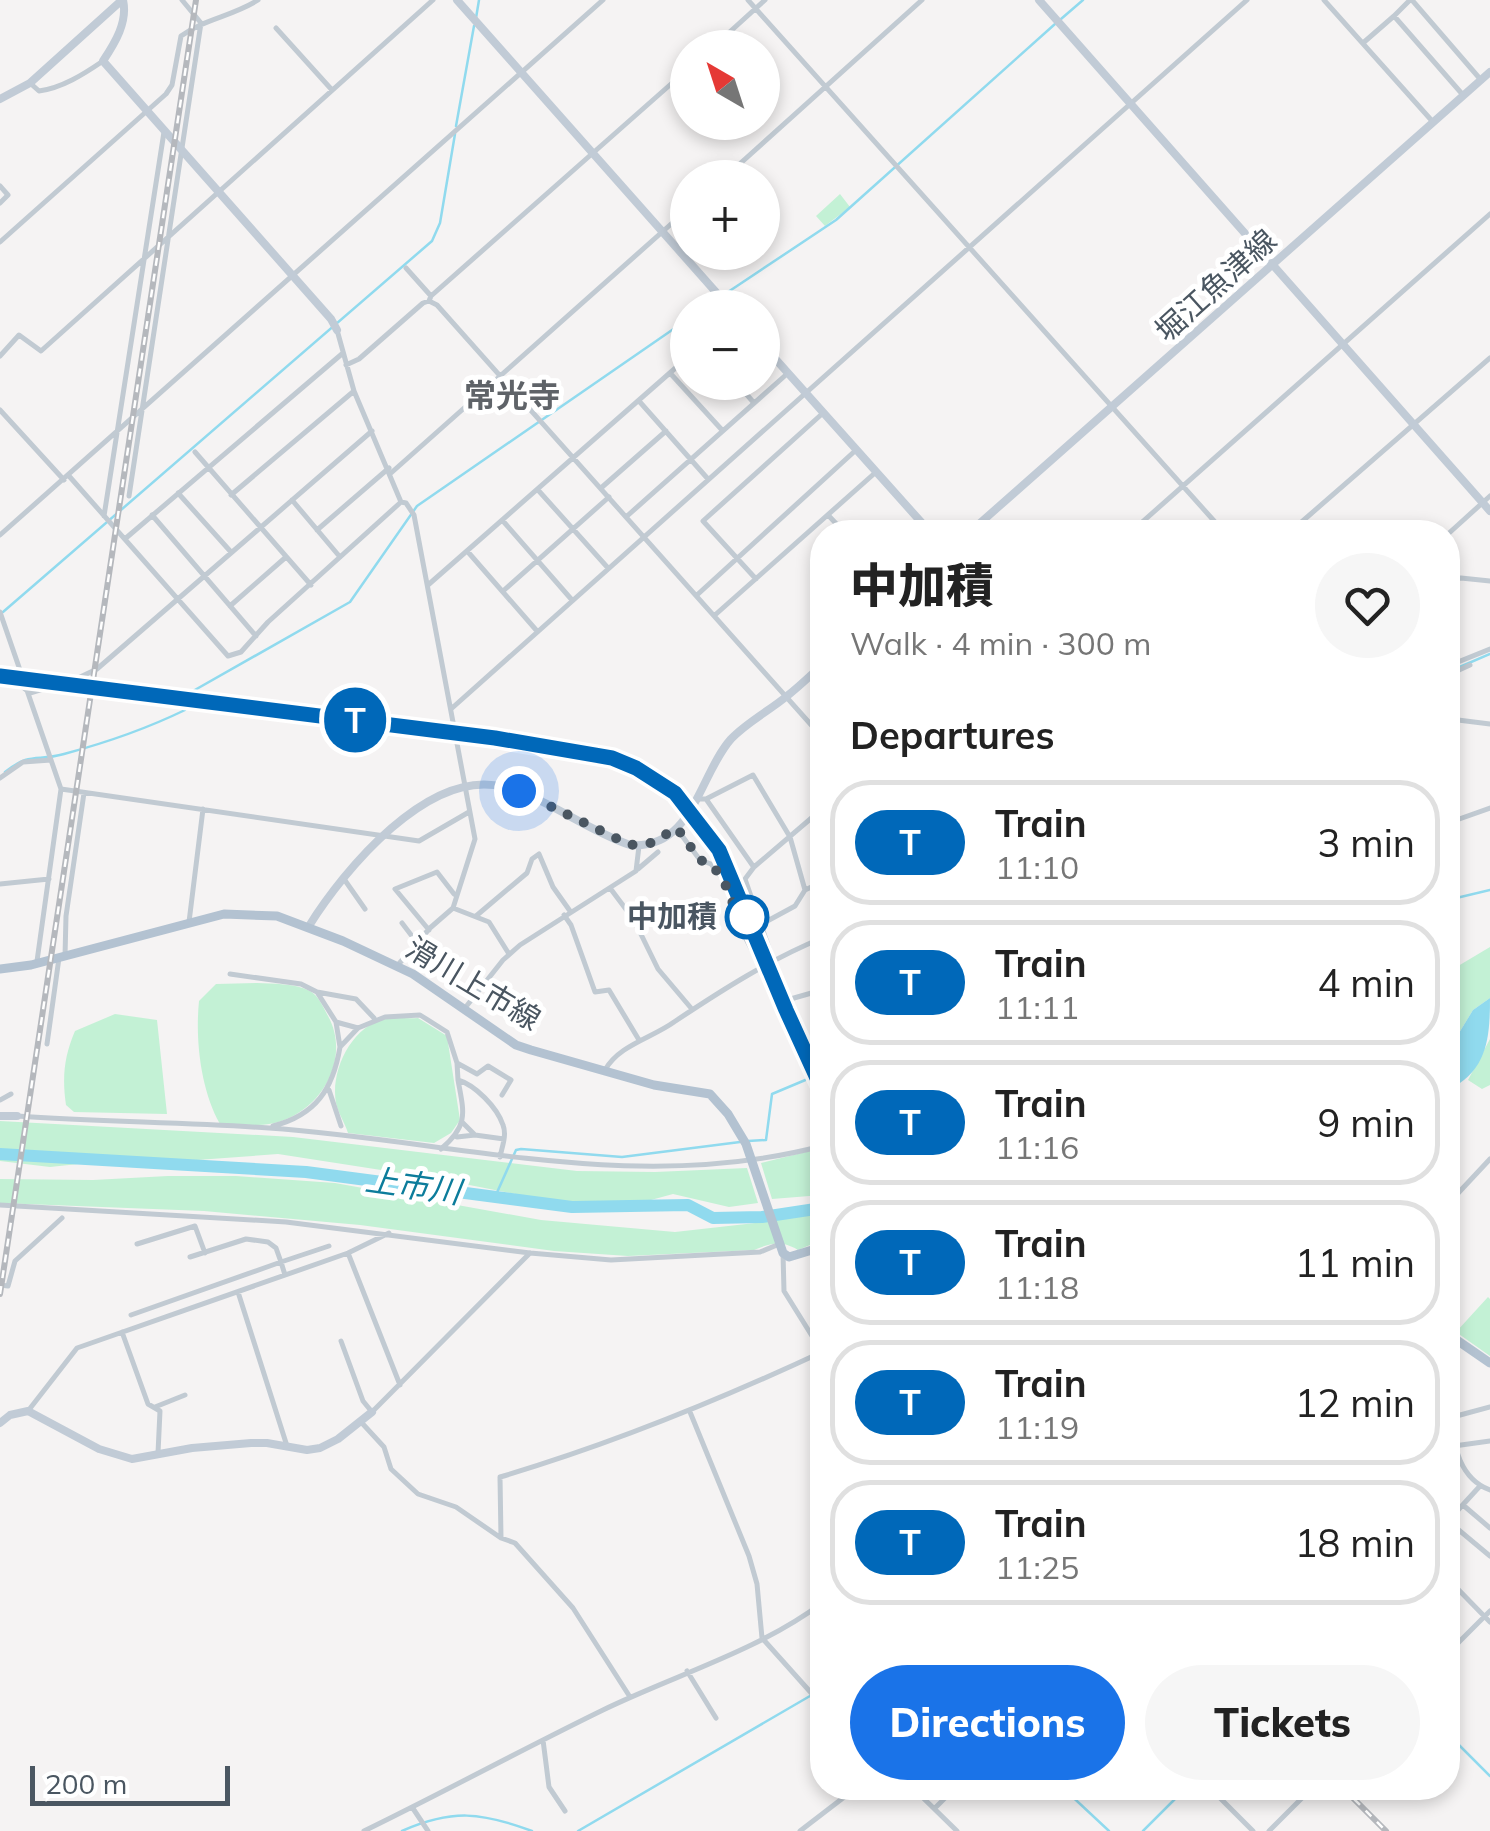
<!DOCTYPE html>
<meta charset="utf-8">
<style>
body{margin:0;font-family:Mulish,"Noto Sans JP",sans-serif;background:#f6f6f6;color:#222;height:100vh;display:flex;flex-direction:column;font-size:38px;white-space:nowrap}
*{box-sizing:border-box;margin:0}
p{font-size:32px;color:#767676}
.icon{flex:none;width:55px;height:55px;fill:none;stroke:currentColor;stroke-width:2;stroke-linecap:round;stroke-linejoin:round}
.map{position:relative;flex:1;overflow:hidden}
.side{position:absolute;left:810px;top:520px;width:650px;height:1280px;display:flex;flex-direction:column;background:#fff;border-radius:40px;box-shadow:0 5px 15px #0003}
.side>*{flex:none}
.badge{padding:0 20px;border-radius:32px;font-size:35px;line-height:65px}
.needle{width:65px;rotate:321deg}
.controls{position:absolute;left:670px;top:30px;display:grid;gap:20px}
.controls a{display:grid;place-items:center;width:110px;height:110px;border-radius:50%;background:#fff;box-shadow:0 5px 15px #0003;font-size:50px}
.scale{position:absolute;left:30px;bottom:25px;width:200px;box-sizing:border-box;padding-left:10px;border:5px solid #4a5661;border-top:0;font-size:28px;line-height:35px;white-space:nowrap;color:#4a5661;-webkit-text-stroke:8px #fff;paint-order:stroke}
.you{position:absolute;width:50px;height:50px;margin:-25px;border:8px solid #fff;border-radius:50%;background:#1a73e8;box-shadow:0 0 0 15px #1a73e833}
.map>.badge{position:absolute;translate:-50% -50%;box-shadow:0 0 0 5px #fff}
h2{padding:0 40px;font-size:38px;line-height:90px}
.round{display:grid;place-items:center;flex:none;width:105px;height:105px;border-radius:52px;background:#f6f6f6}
.overview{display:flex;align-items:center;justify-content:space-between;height:170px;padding:0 40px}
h1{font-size:48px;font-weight:800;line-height:75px}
.action{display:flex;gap:20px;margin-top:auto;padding:20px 40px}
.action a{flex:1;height:115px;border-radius:60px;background:#1a73e8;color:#fff;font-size:40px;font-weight:800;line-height:115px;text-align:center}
.action a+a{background:#f6f6f6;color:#222}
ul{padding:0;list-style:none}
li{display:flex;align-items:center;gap:30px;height:125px;margin:0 20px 15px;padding:0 20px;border:5px solid #e0e0e0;border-radius:40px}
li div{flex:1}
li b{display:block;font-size:38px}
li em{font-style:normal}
li .badge{min-width:110px;font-weight:700;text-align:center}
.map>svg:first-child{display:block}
.green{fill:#c3f1d5}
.water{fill:#90daee}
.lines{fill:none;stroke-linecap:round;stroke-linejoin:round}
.stream{stroke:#90daee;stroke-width:2.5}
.river{stroke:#90daee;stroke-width:12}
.street{stroke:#c1cad2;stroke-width:5}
.secondary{stroke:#c1cbd6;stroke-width:8}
.primary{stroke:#b3c2d1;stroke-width:9}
.rail-casing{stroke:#b5b8bd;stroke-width:6}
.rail{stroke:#fff;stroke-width:2.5;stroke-dasharray:8;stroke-linecap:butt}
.line-casing{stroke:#fff;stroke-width:22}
.line{stroke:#0068b9;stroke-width:15}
.walk{stroke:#4a5661;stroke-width:10;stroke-dasharray:0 18}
.stop-dot{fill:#fff;stroke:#0068b9;stroke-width:5}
.labels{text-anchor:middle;stroke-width:10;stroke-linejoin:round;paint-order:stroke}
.street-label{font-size:30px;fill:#4a5661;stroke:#fff}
.stop-label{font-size:30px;font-weight:bold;fill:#4a5661;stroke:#fff;text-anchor:end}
.neighbourhood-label{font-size:32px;font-weight:bold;fill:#5f6368;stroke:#fff}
.water-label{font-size:32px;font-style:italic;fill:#0c7c9b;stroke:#fff}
</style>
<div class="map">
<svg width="1490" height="1831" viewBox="0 0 1490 1831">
<rect width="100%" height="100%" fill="#f5f3f3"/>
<path class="green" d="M840 194 850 207 825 226 816 216Z
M1490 947V998L1473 1010 1448 1051V972Z
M257 983C273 984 295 983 310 991 319 996 323 1007 328 1016 349 1054 327 1101 289 1118 268 1128 243 1125 220 1124 201 1090 195 1041 199 1001L216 984Z
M115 1014 157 1020 167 1114 74 1112 66 1105C62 1077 64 1057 75 1031Z
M418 1018 447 1036 460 1120 451 1133 434 1143 348 1133C345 1123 338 1113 336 1103 330 1070 352 1026 385 1019 395 1017 407 1019 418 1018Z
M1490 1039V1085L1482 1089 1468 1080Z
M0 1121 293 1137 577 1171 655 1172 747 1168 758 1203 729 1207 673 1194 607 1212 439 1179 278 1154 197 1160 135 1158 50 1167 0 1161Z
M822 1148V1195L772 1199 761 1163Z
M168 1176H236L335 1183 541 1220 675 1232 765 1222 822 1210V1240L798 1250C781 1240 771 1243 754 1250L628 1256 554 1251 360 1225 204 1211 0 1203V1179L93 1180Z
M1488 1297 1490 1299V1356L1456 1332Z"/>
<path class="water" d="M1490 998C1490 1039 1487 1071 1448 1090V1051L1473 1010Z"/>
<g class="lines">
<path class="stream" d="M476 18 479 0
M1061 19 1083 0
M456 126 474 26
M704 308 836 220 1055 24
M3 612 432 241 440 223 455 134
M1448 672 1490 654
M5 772C32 751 36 762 64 754 105 743 148 728 185 710L186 695 350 602 417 506 688 319
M1448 900 1490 890
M748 1141 766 1140 772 1094 822 1073
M495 1197 516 1150 521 1149 622 1157 740 1142
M1448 1734 1490 1776
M1063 1788 1109 1831
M402 1831C452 1809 481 1812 532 1831
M578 1831 822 1689
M1143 1831 1186 1788"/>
<path class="river" d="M0 1154 306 1172 572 1207 688 1205 713 1218 762 1217 822 1208"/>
<path class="street" d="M748 0 1224 532
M1324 0 1433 122
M1412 0 1481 80
M1394 16 1410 0
M276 28 332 90
M1363 43 1394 16 1463 95
M712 48 765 0
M30 83 39 91C62 88 84 74 103 61
M724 178 922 0
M0 186 8 195 0 203
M0 242 166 94 172 85 181 36C204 19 233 16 258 0
M406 268 431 296
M429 301 437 305 822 737
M337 330 354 391 401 502 406 503 414 515 475 839 453 908 430 928 397 966
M0 356 19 335 41 351 433 0
M346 365 359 359 423 303 429 301 431 296 688 69
M670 373 722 430
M736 382 754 403
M639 401 708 479
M0 410 64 480
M195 452 311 585
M391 473 688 209
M69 476 228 656 241 652 268 622 401 502
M601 488 666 431
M538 490 608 568
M178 493 231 552
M231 495 354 391
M129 496 201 23 182 0
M292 500 340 557
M152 515 256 636
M828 515 844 532
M104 516 164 132
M626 517 788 373
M503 521 572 600
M317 530 389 468
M1131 532 1490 214
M1290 532 1490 358
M1448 534 1490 496
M0 535 603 0
M126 538 343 353
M468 552 537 631
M756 579 703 521 823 413
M1448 581 1461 578 1490 581
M428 585 688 357
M503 591 609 497
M697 595 856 450
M230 606 286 557
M0 612 61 789 37 961
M715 615 876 472
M1448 666 1490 649
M1448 675 1470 665
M76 679 97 669 372 431
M0 681 19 684 30 693
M30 693 43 689 64 690
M451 709 1247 0
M1448 724 1458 720 1490 724
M0 778 23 762 51 760
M61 789 419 841 469 812
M698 799H706L753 775 790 837 805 890
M706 799 753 866
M822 809 754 867 745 879 787 1000 822 990
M1448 823 1490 808
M677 829 700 860 711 864 723 879 736 911 735 918 762 969
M638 869 658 852
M344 879 365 909
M0 884 49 879
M610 888 634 920 658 969 691 1008
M453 908 489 922 509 954
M564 915 571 925 595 992 609 990 639 1040
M476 916 527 873 532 859 539 854 553 887 570 911
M189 922 203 809
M402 923 418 944
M760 925 795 906 805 890 822 882
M429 930 395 889 437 872 454 894
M65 956 66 916 84 793
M230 974 301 984 317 992 336 1022
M317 992 356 999 374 1018
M465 1008 503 960 520 945 636 871 639 846
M358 1028 340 1047 336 1022 358 1028 385 1017 420 1015 447 1032 457 1063
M47 1044 59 958
M605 1070C619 1045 652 1038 674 1022 722 990 769 960 822 938
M458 1080 457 1063 477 1074 488 1066 511 1080 502 1095
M329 1090 341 1126
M0 1100 11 1094
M17 1116C101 1122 185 1122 269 1128 455 1141 635 1195 822 1146
M273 1126C316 1115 333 1089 340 1047
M475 1135 504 1139
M457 1137 475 1135 462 1122
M441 1149C469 1125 464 1113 458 1080 475 1085 497 1107 503 1125 507 1135 502 1147 500 1157
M1448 1204 1490 1159
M0 1205 286 1222 530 1253 611 1260 760 1252 777 1245
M137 1244 195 1226 205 1253
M348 1253 400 1385
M190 1257 246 1239 268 1242 276 1248 281 1262 329 1246
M0 1285 8 1286 15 1261 62 1218
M238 1292 287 1446
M131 1315 281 1262 285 1275
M122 1332 148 1404 160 1411 158 1453
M341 1341 363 1401 372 1412 530 1253
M155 1407 185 1395
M28 1411 77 1348 348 1253 389 1233
M690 1412 749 1556 757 1584 762 1638 822 1705
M1449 1418 1490 1407
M1450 1418C1454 1447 1460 1479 1490 1490
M361 1422 384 1447 391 1469 418 1494 456 1507 501 1538 515 1543 573 1608 630 1697
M1454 1446 1490 1441
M1463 1505 1490 1528
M1448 1521 1490 1556
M1448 1521 1480 1486
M501 1538 500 1477C612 1444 717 1401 822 1352L784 1291 783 1253
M1448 1579 1490 1622
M1448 1653 1490 1611
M687 1671 716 1718
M543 1740 549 1787 565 1811
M913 1788 957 1831
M1210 1788 1253 1831
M412 1807 428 1831
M935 1808 955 1788
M364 1831C444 1792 523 1749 603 1710 675 1675 758 1651 822 1603
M800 1831 856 1788
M1269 1831 1312 1788"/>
<path class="secondary" d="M123 0C128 22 115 43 103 61L331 319 337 330
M457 0 730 308
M1039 0 1490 511
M0 99 30 83 122 0
M762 344 930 532
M970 532 1490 72
M309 926C344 870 429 767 504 787 549 799 586 830 630 845 693 850 699 775 731 739 747 722 769 711 787 696 800 686 811 675 822 665
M0 1116H17
M0 1423 10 1415 28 1411 99 1449 132 1459 192 1448 251 1443H267L307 1450 320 1448 338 1439 372 1412"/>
<path class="primary" d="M0 969 31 965 224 914 277 916 343 941 413 974 516 1045 531 1050 654 1085 710 1094 728 1114 746 1144 783 1253 789 1257 822 1247
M1448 1334 1490 1363"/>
<defs>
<path id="rail" d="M0 676 495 738 612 758 636 768 675 793 719 850 785 1010 822 1089
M0 1294 196 0
M1343 1788 1386 1831"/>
</defs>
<use href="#rail" class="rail-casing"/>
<use href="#rail" class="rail"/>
</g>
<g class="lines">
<defs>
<path id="line" d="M0 676 495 738 612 758 636 768 675 793 719 850 786 1010 822 1089"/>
</defs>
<use href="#line" class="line-casing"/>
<use href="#line" class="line"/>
<path class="walk" d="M519 791 630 845 651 843 677 828 700 860 711 864 723 879 736 911 735 918 747 917"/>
</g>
<circle class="stop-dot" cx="747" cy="917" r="20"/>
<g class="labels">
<g class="street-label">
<text transform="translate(1216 286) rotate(-42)" y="10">堀江魚津線</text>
<text transform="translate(473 984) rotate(31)" y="10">滑川上市線</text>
</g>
<g class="stop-label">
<text x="717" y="927">中加積</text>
</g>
<g class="neighbourhood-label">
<text x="512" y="407">常光寺</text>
</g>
<g class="water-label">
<text transform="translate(413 1186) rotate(8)" y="11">上市川</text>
</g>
</g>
</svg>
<div class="controls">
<a><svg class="needle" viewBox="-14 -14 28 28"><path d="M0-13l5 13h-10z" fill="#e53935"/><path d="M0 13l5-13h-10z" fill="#767676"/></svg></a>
<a>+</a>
<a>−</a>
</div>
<div class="scale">200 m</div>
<div class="you" style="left:519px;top:791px"></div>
<b class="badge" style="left:355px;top:720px;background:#0068b9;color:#fff">T</b>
<section class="side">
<div class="overview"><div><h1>中加積</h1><p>Walk · 4 min · 300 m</p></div><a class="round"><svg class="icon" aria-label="heart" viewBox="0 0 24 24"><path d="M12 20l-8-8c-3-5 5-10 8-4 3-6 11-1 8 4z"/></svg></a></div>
<h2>Departures</h2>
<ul>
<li><span class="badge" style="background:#0068b9;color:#fff">T</span><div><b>Train</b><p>11:10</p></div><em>3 min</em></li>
<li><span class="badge" style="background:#0068b9;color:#fff">T</span><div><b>Train</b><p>11:11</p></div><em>4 min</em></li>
<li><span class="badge" style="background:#0068b9;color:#fff">T</span><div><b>Train</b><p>11:16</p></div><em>9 min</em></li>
<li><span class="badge" style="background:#0068b9;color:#fff">T</span><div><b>Train</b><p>11:18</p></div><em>11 min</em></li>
<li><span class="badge" style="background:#0068b9;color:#fff">T</span><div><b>Train</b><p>11:19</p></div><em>12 min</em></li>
<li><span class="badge" style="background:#0068b9;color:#fff">T</span><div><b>Train</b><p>11:25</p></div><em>18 min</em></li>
</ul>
<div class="action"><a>Directions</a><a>Tickets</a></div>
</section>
</div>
